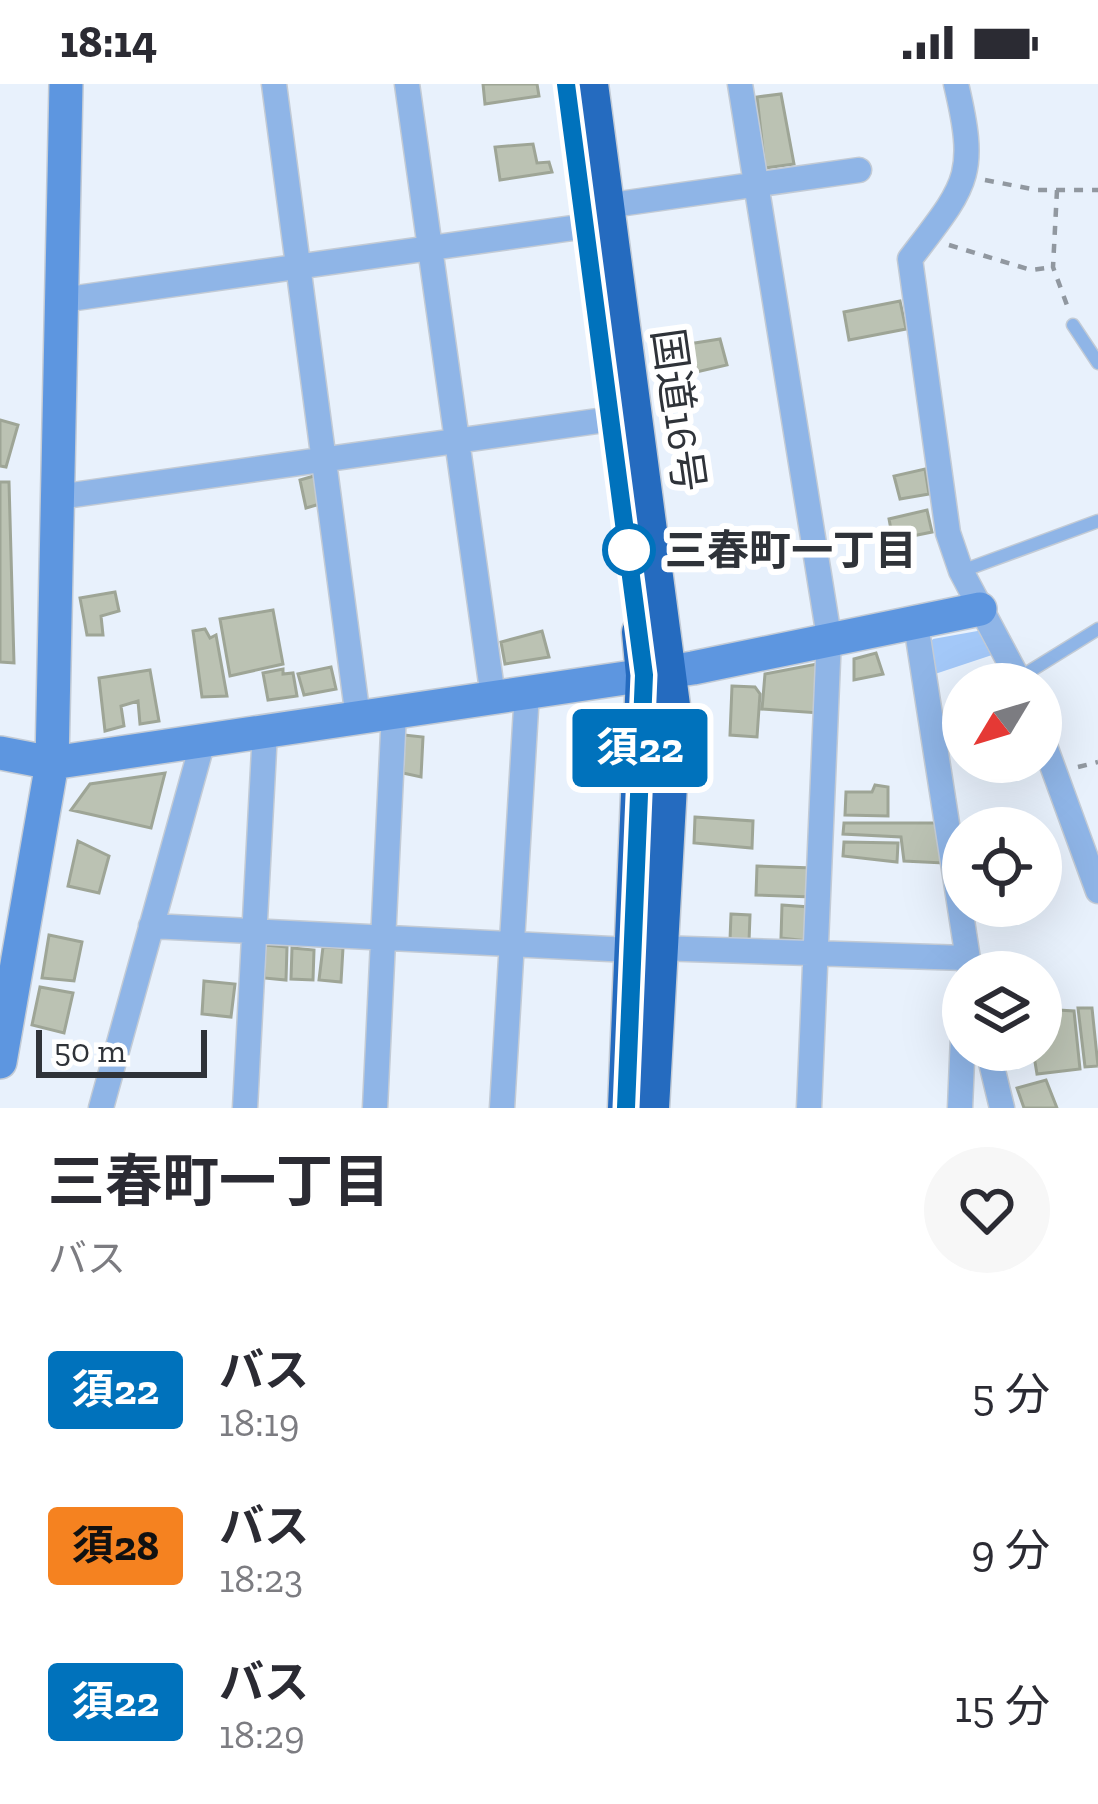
<!DOCTYPE html>
<html lang="ja">
<meta charset="utf-8">
<style>
body{margin:0;font-family:"Zilla Slab","Noto Sans JP",serif;background:#f7f7f7;color:#2b2b33;height:100vh;display:flex;flex-direction:column;font-size:45px;white-space:nowrap}
*{box-sizing:border-box;margin:0}
p{font-size:39px;color:#7c7c81}
.icon{flex:none;width:66px;height:66px;fill:none;stroke:currentColor;stroke-width:2;stroke-linecap:round;stroke-linejoin:round}
.map{position:relative;height:1024px;overflow:hidden}
.sheet{display:flex;flex-direction:column;background:#fff;flex:1}
.sheet>*{flex:none}
.badge{padding:0 24px;border-radius:9px;font-size:42px;line-height:78px}
.needle{width:78px;rotate:232deg}
.buttons{position:absolute;left:942px;top:579px;display:grid;gap:24px}
.buttons a{display:grid;place-items:center;width:120px;height:120px;border-radius:50%;background:#fff;box-shadow:0 12px 48px #0002;font-size:60px}
.scale{position:absolute;left:36px;bottom:30px;width:171px;box-sizing:border-box;padding-left:12px;border:6px solid #2f3339;border-top:0;font-size:33px;line-height:42px;white-space:nowrap;color:#2f3339;-webkit-text-stroke:9px #fff;paint-order:stroke}
.map>.badge{position:absolute;translate:-50% -50%;box-shadow:0 0 0 6px #fff}
.round{display:grid;place-items:center;flex:none;width:126px;height:126px;border-radius:63px;background:#f7f7f7}
.head{display:flex;align-items:center;justify-content:space-between;height:204px;padding:0 48px}
h1{font-size:57px;font-weight:700;line-height:90px}
ul{padding:0;list-style:none}
li{display:flex;align-items:center;gap:36px;height:156px;padding:0 48px}
li div{flex:1}
li b{display:block;font-size:45px}
li em{font-style:normal}
li .badge{min-width:132px;font-weight:700;text-align:center}
.status{display:flex;justify-content:space-between;align-items:center;height:84px;padding:0 60px;background:#fff;direction:ltr}
.status svg{height:33px;fill:currentColor}
.map>svg:first-child{display:block}
.green{fill:#a3c8f8}
.building{fill:#bbc2b3;stroke:#9ea596;stroke-width:3}
.lines{fill:none;stroke-linecap:round;stroke-linejoin:round}
.lane-casing{stroke:#c3cbd5;stroke-width:15}
.street-casing{stroke:#c3cbd5;stroke-width:27}
.secondary-casing{stroke:#c3cbd5;stroke-width:36}
.highway-casing{stroke:#c3cbd5;stroke-width:39}
.path{stroke:#9198a0;stroke-width:4.5;stroke-dasharray:9 9;stroke-linecap:butt}
.lane{stroke:#8fb5e7;stroke-width:12}
.street{stroke:#8fb5e7;stroke-width:24}
.secondary{stroke:#5d96e0;stroke-width:33}
.highway{stroke:#256bbf;stroke-width:36}
.line-casing{stroke:#fff;stroke-width:27}
.line{stroke:#0072bc;stroke-width:18}
.stop-dot{fill:#fff;stroke:#0072bc;stroke-width:6}
.labels{text-anchor:middle;stroke-width:12;stroke-linejoin:round;paint-order:stroke}
.street-label{font-size:42px;fill:#2f3339;stroke:#fff}
.stop-label{font-size:42px;font-weight:bold;fill:#2f3339;stroke:#fff;text-anchor:start}
</style>
<div class="status"><b>18:14</b><svg viewBox="0 0 49 12"><path d="M0 12V9h3v3zM5 12V6h3v6zM10 12V3h3v9zM15 12V0h3v12zM26 1h20v11H26zM47 4h2v5h-2z"/></svg></div>
<div class="map">
<svg width="1098" height="1024" viewBox="0 0 1098 1024">
<rect width="100%" height="100%" fill="#e8f1fc"/>
<path class="green" d="M983 546 995 570 932 591 927 563 933 555Z"/>
<path class="building" d="M483 0H537L539 12 485 20Z
M781 10 794 80 765 84 757 13Z
M533 60 537 79 549 78 552 88 500 96 495 63Z
M900 217 906 245 849 256 844 228Z
M720 255 727 281 662 296 657 265Z
M0 336 18 341 6 383 0 382Z
M925 385 929 410 900 415 894 392Z
M314 392 320 420 306 424 300 396Z
M0 398H9L14 579 0 578Z
M927 426 932 448 893 456 889 435Z
M115 508 119 527 101 532 103 551H87L80 514Z
M273 526 283 580 230 592 220 535Z
M205 545 210 554 216 551 227 612 202 613 193 547Z
M542 547 549 573 505 580 501 558Z
M876 569 883 590 854 596V575Z
M822 579 819 629 762 625 765 590Z
M331 583 336 605 304 611 298 590Z
M283 585V590L293 589 297 612 268 616 263 589Z
M150 586 159 637 140 640 138 617 121 622 124 642 105 647 99 594Z
M732 602 755 603 760 610 757 653 730 651Z
M587 627 601 628 600 637H618L617 695 585 694Z
M404 651 423 653 421 693 403 689Z
M165 689 151 744 71 726 90 700Z
M875 701 888 703V732L845 731 846 708H872Z
M695 733 753 737 752 764 694 759Z
M844 739H937L943 779 904 777 901 753 843 750Z
M78 757 109 772 99 809 68 802Z
M844 758 898 759 897 778 843 772Z
M757 782 813 784 812 813 756 811Z
M782 821 809 823 808 857 781 854Z
M731 830 750 831 749 858 730 856Z
M49 851 82 858 74 897 42 894Z
M265 861 287 863 286 896 264 894Z
M323 863 343 864 341 898 319 896Z
M292 864 314 866 313 896 291 895Z
M204 897 235 900 231 933 202 930Z
M40 903 73 909 64 949 32 941Z
M1078 924H1092L1098 982 1085 983Z
M1041 925 1074 927 1080 985 1037 990 1033 966H1041Z
M1046 996 1057 1024H1024L1017 1004Z"/>
<g class="lines">
<defs>
<path id="lane" d="M1073 241 1098 279
M962 487 1098 437
M1019 594 1098 545"/>
<path id="street" d="M274 0 358 634
M407 0 493 613
M740 0 829 553 809 1024
M956 0C978 93 967 100 910 175L948 449 961 487 1021 600
M605 122 859 86
M62 216 608 139
M58 413 633 332
M915 534 970 888
M1041 651 1098 807
M151 842 630 866
M656 864 966 874
M988 966 1002 1024
M101 1024 203 657
M245 1024 265 647
M375 1024 394 628
M502 1024 527 608
M960 1024 963 952"/>
<path id="secondary" d="M0 669 52 679 693 584 980 525
M0 978 52 679 66 0"/>
<path id="highway" d="M590 0 673 629 651 1024
M626 1024 644 591 640 548"/>
</defs>
<use href="#lane" class="lane-casing"/>
<use href="#street" class="street-casing"/>
<use href="#secondary" class="secondary-casing"/>
<use href="#highway" class="highway-casing"/>
<path class="path" d="M985 96 1037 106H1098
M1057 106 1053 183 1068 224
M949 161 1031 186 1053 183
M1078 683 1098 678"/>
<use href="#lane" class="lane"/>
<use href="#street" class="street"/>
<use href="#secondary" class="secondary"/>
<use href="#highway" class="highway"/>
</g>
<g class="lines">
<defs>
<path id="line" d="M566 0 644 591 626 1024"/>
</defs>
<use href="#line" class="line-casing"/>
<use href="#line" class="line"/>
</g>
<circle class="stop-dot" cx="629" cy="466" r="24"/>
<g class="labels">
<g class="street-label">
<text transform="translate(679 326) rotate(82)" y="15">国道16号</text>
</g>
<g class="stop-label">
<text x="665" y="481">三春町一丁目</text>
</g>
</g>
</svg>
<div class="buttons">
<a><svg class="needle" viewBox="-14 -14 28 28"><path d="M0-13l5 13h-10z" fill="#e53935"/><path d="M0 13l5-13h-10z" fill="#7c7c81"/></svg></a>
<a><svg class="icon" aria-label="locate" viewBox="0 0 24 24"><circle cx="12" cy="12" r="6"/><path d="M12 2v4M12 18v4M2 12h4M18 12h4"/></svg></a>
<a><svg class="icon" aria-label="layers" viewBox="0 0 24 24"><path d="M12 4l9 5-9 5-9-5zM3 14l9 5 9-5"/></svg></a>
</div>
<div class="scale">50 m</div>
<b class="badge" style="left:640px;top:664px;background:#0072bc;color:#fff">須22</b>
</div>
<section class="sheet">
<div class="head"><div><h1>三春町一丁目</h1><p>バス</p></div><a class="round"><svg class="icon" aria-label="heart" viewBox="0 0 24 24"><path d="M12 20l-8-8c-3-5 5-10 8-4 3-6 11-1 8 4z"/></svg></a></div>
<ul>
<li><span class="badge" style="background:#0072bc;color:#fff">須22</span><div><b>バス</b><p>18:19</p></div><em>5 分</em></li>
<li><span class="badge" style="background:#f58220;color:#111">須28</span><div><b>バス</b><p>18:23</p></div><em>9 分</em></li>
<li><span class="badge" style="background:#0072bc;color:#fff">須22</span><div><b>バス</b><p>18:29</p></div><em>15 分</em></li>
</ul>
</section>
